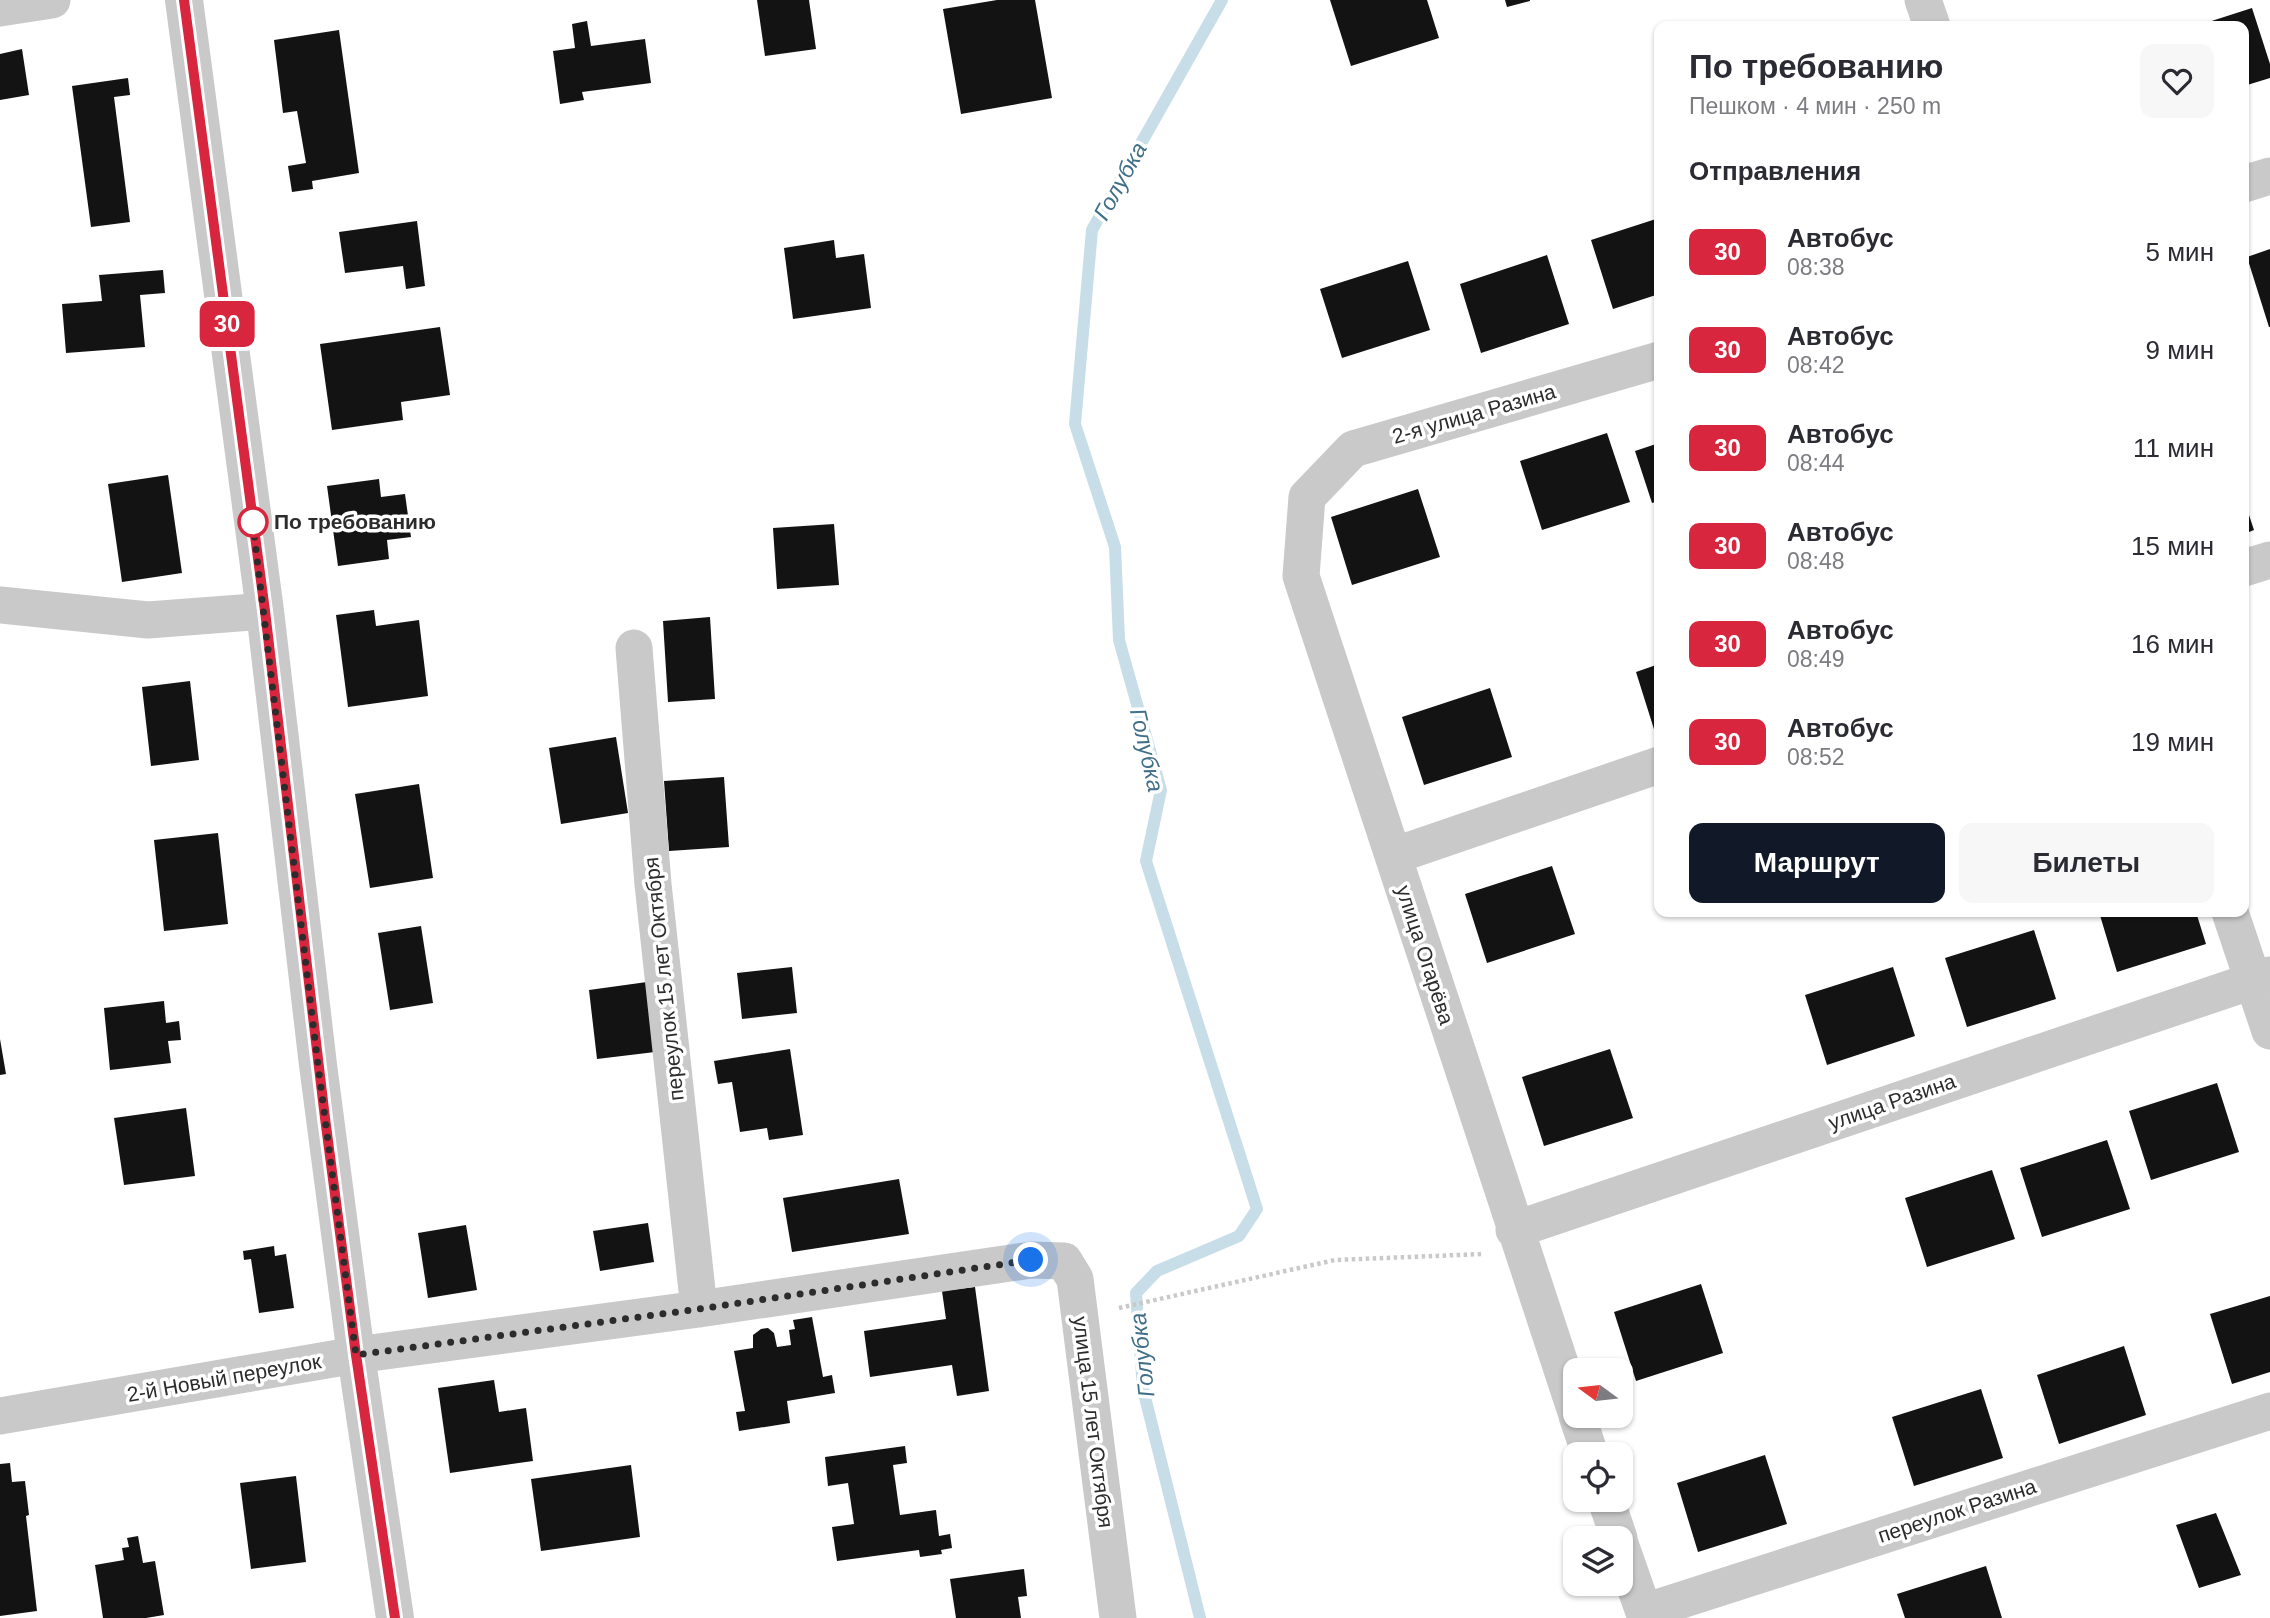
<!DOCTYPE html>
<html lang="ru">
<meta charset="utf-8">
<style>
body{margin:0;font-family:Arial,sans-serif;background:#f7f7f7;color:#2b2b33;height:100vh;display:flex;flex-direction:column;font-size:26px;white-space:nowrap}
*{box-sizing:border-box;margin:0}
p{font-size:23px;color:#7c7c81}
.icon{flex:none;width:38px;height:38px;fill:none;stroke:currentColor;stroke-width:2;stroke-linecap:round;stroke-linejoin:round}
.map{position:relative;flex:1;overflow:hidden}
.details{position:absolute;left:1654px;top:21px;width:595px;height:896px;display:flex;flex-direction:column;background:#fff;border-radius:14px;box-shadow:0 2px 5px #0004}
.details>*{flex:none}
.badge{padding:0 14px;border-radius:10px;font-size:24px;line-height:46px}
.needle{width:46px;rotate:285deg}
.controls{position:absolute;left:1563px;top:1358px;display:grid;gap:14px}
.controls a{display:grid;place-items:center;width:70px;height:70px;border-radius:14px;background:#fff;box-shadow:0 2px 5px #0004;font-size:35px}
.you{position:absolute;width:35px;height:35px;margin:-18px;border:5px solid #fff;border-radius:50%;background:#1a73e8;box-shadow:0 0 0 10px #1a73e833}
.map>.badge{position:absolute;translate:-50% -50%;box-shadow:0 0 0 4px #fff}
h2{padding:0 35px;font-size:26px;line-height:63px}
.round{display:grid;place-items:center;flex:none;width:74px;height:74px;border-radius:14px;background:#f7f7f7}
.summary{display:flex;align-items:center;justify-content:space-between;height:119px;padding:0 35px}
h1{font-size:33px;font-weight:800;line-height:52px}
.action{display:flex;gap:14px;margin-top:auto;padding:14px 35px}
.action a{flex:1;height:80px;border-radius:14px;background:#111827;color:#fff;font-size:28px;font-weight:800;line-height:80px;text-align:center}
.action a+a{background:#f7f7f7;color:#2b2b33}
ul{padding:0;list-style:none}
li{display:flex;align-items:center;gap:21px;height:98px;padding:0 35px}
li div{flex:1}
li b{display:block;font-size:26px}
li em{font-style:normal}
li .badge{min-width:77px;font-weight:700;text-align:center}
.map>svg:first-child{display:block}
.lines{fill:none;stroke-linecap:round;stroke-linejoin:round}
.stream{stroke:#c7dde8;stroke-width:12}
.building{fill:#131313}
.path{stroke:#c9c9c9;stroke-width:4.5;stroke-dasharray:3.5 3.5;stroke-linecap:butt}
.minor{stroke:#c9c9c9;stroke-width:37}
.tertiary{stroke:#c9c9c9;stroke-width:38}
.line-casing{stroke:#fff;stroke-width:16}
.line{stroke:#d7263d;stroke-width:10}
.walk{stroke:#2c2c2c;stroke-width:7;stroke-dasharray:0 12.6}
.stop-dot{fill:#fff;stroke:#d7263d;stroke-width:3.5}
.labels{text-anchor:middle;stroke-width:7;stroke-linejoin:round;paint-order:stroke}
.street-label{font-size:21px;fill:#2c2c2c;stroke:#fff}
.stop-label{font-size:21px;font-weight:bold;fill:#2c2c2c;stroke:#fff;text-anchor:start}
.water-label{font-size:23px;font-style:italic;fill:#406f88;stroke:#fff}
</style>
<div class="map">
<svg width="2270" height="1618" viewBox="0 0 2270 1618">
<rect width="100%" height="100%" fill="#fff"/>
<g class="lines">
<path class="stream" d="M1200 1618 1143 1389 1136 1293 1157 1271 1239 1236 1257 1209 1146 861 1161 790 1119 640 1115 547 1075 424 1092 230 1222 0"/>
</g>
<path class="building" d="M757 0H809L816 49 765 56Z
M997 0H1035L1052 98 961 114 943 9Z
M1330 0H1427L1439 38 1351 66Z
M1505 0H1530V1L1507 7Z
M2252 8 2270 64V78L2244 86V26H2196Z
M587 21 591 46 645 39 651 83 582 92 584 100 560 104 553 51 575 48 572 24Z
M339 30 359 173 312 181 313 189 292 192 288 166 306 163 297 111 283 113 274 40Z
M22 49 29 95 0 100V54Z
M128 78 130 95 114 97 130 222 91 227 72 86Z
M1659 218V294L1613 309 1591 240Z
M417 221 425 286 406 289 403 266 345 273 339 232Z
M834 240 836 258 864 254 871 308 793 319 784 248Z
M2270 249V327H2269L2247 257Z
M1547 255 1569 324 1481 353 1460 284Z
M1408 261 1430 330 1342 358 1320 289Z
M163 270 165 293 140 295 145 347 66 353 62 304 102 301 99 275Z
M440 327 450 395 401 402 403 420 332 430 320 344Z
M1607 433 1630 502 1542 530 1520 461Z
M1659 443V501L1652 503 1635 451Z
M168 475 182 573 122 582 108 484Z
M379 479 381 497 405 494 411 537 387 540 389 559 338 566 327 486Z
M1418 489 1440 557 1352 585 1331 517Z
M2244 500 2254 530 2244 534Z
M834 524 839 585 777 589 773 528Z
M374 610 376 626 419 620 428 696 348 707 336 615Z
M710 617 715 699 668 702 663 621Z
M1659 664V742H1658L1636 672Z
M190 681 199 760 151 766 142 687Z
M1490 688 1512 757 1424 785 1402 717Z
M616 737 628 813 561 824 549 748Z
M724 777 729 847 669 851 664 781Z
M419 784 433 878 370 888 355 794Z
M218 833 228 924 164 931 154 840Z
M1552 866 1575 934 1487 963 1465 894Z
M2099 912H2196L2206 944 2117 972Z
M421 926 433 1003 390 1010 378 933Z
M2034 930 2056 999 1967 1027 1945 958Z
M792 967 797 1013 742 1019 737 973Z
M1893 967 1915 1036 1827 1065 1805 995Z
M647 982 655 1052 597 1059 589 990Z
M164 1001 166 1023 179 1021 181 1040 168 1041 171 1063 110 1070 104 1008Z
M0 1039 6 1074 0 1075Z
M790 1049 803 1135 769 1140 767 1128 740 1132 732 1082 718 1084 714 1061Z
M1610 1049 1633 1118 1544 1146 1522 1077Z
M2217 1083 2239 1152 2151 1180 2129 1111Z
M186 1108 195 1176 124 1185 114 1118Z
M2107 1140 2130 1209 2042 1237 2020 1168Z
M1992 1170 2015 1239 1927 1267 1905 1198Z
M899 1179 909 1234 792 1252 783 1198Z
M648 1223 654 1262 600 1271 593 1231Z
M466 1225 477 1290 428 1298 418 1233Z
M274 1246 275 1256 286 1254 294 1308 259 1313 251 1259 244 1260 243 1251Z
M1701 1284 1723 1353 1636 1381 1614 1312Z
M975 1287 989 1391 957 1396 952 1365 870 1377 864 1331 946 1319 942 1291Z
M2270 1296V1372L2232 1384 2210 1314Z
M812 1317 823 1377 832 1375 835 1393 787 1401 790 1423 739 1431 736 1412 745 1411 734 1351 753 1348V1335L761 1329 768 1328 774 1333 777 1347 791 1345 789 1330 795 1329 793 1320Z
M2124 1346 2146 1415 2059 1444 2037 1375Z
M494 1380 499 1412 526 1408 533 1461 450 1473 438 1388Z
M1981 1389 2003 1458 1914 1486 1892 1417Z
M905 1446 907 1463 893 1465 900 1515 936 1510 939 1536 950 1534 952 1548 941 1550 942 1554 920 1557 919 1550 837 1561 832 1527 854 1524 848 1483 828 1486 825 1457Z
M1765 1455 1787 1524 1698 1552 1677 1483Z
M10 1463 12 1482 25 1481 29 1515 26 1516 37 1611 0 1616V1464Z
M631 1465 640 1537 541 1551 531 1479Z
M296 1476 306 1562 251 1569 240 1483Z
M2216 1513 2241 1575 2199 1588 2176 1525Z
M138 1536 143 1563 155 1561 164 1615 146 1618H103L95 1565 124 1560 122 1548 129 1547 127 1538Z
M1986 1566 2002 1618H1905L1897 1594Z
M1024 1569 1027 1596 1018 1597 1021 1618H956L950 1579Z"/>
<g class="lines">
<path class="path" d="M1119 1308 1335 1260 1483 1254"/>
<path class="minor" d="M1923 0 1932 26
M0 8 52 0
M2244 184 2270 176
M2244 568 2270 560
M0 605 148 620 265 611
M634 648 653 884 699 1309
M1393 856 1659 765
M2230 912 2270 1031
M1514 1230 2270 975
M1575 1409 1301 576 1307 497 1353 449 1659 360
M0 1416 356 1355 699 1309 1031 1260 1064 1261 1075 1279 1118 1618
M1577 1416 1590 1454
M1606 1500 1619 1538
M1620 1544 1646 1618
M1644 1612 2270 1411"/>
<path class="tertiary" d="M184 0 265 611 318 1065 356 1355 395 1618"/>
</g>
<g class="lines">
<defs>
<path id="line" d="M184 0 265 611 325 1118 356 1355 395 1618"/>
</defs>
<use href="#line" class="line-casing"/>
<use href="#line" class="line"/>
<path class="walk" d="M253 522 252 517 318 1065 356 1355 699 1309 1031 1260"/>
</g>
<circle class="stop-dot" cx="253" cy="522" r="14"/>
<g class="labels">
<g class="street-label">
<text transform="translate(1474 414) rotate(-16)" y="7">2-я улица Разина</text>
<text transform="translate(1425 955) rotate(72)" y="7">улица Огарёва</text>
<text transform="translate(664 979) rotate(-96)" y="7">переулок 15 лет Октября</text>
<text transform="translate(1892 1102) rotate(-19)" y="7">улица Разина</text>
<text transform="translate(224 1378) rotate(-10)" y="7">2-й Новый переулок</text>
<text transform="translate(1093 1422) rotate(83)" y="7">улица 15 лет Октября</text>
<text transform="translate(1957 1511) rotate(-18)" y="7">переулок Разина</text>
</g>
<g class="stop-label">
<text x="274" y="529">По требованию</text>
</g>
<g class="water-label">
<text transform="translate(1120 181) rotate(-61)" y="8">Голубка</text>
<text transform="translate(1147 750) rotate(77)" y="8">Голубка</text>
<text transform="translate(1142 1355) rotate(-96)" y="8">Голубка</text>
</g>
</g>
</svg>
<div class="controls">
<a><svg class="needle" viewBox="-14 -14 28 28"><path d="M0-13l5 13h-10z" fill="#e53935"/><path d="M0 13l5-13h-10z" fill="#7c7c81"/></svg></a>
<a><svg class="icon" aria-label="locate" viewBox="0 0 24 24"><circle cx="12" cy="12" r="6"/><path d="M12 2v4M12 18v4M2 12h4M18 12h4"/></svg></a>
<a><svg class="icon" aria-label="layers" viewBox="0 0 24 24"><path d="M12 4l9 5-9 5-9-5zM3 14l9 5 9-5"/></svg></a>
</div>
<div class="you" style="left:1031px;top:1260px"></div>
<b class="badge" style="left:227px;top:324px;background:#d7263d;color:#fff">30</b>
<section class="details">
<div class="summary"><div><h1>По требованию</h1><p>Пешком · 4 мин · 250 m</p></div><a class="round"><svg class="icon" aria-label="heart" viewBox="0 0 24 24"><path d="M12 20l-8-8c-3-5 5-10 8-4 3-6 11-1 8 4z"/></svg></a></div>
<h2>Отправления</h2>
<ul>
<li><span class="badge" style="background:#d7263d;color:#fff">30</span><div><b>Автобус</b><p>08:38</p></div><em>5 мин</em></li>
<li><span class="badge" style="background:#d7263d;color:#fff">30</span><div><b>Автобус</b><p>08:42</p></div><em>9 мин</em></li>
<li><span class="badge" style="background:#d7263d;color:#fff">30</span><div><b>Автобус</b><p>08:44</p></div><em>11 мин</em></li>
<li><span class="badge" style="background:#d7263d;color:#fff">30</span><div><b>Автобус</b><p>08:48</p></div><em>15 мин</em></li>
<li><span class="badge" style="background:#d7263d;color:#fff">30</span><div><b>Автобус</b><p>08:49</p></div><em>16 мин</em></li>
<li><span class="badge" style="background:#d7263d;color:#fff">30</span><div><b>Автобус</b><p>08:52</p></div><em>19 мин</em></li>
</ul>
<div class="action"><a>Маршрут</a><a>Билеты</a></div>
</section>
</div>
